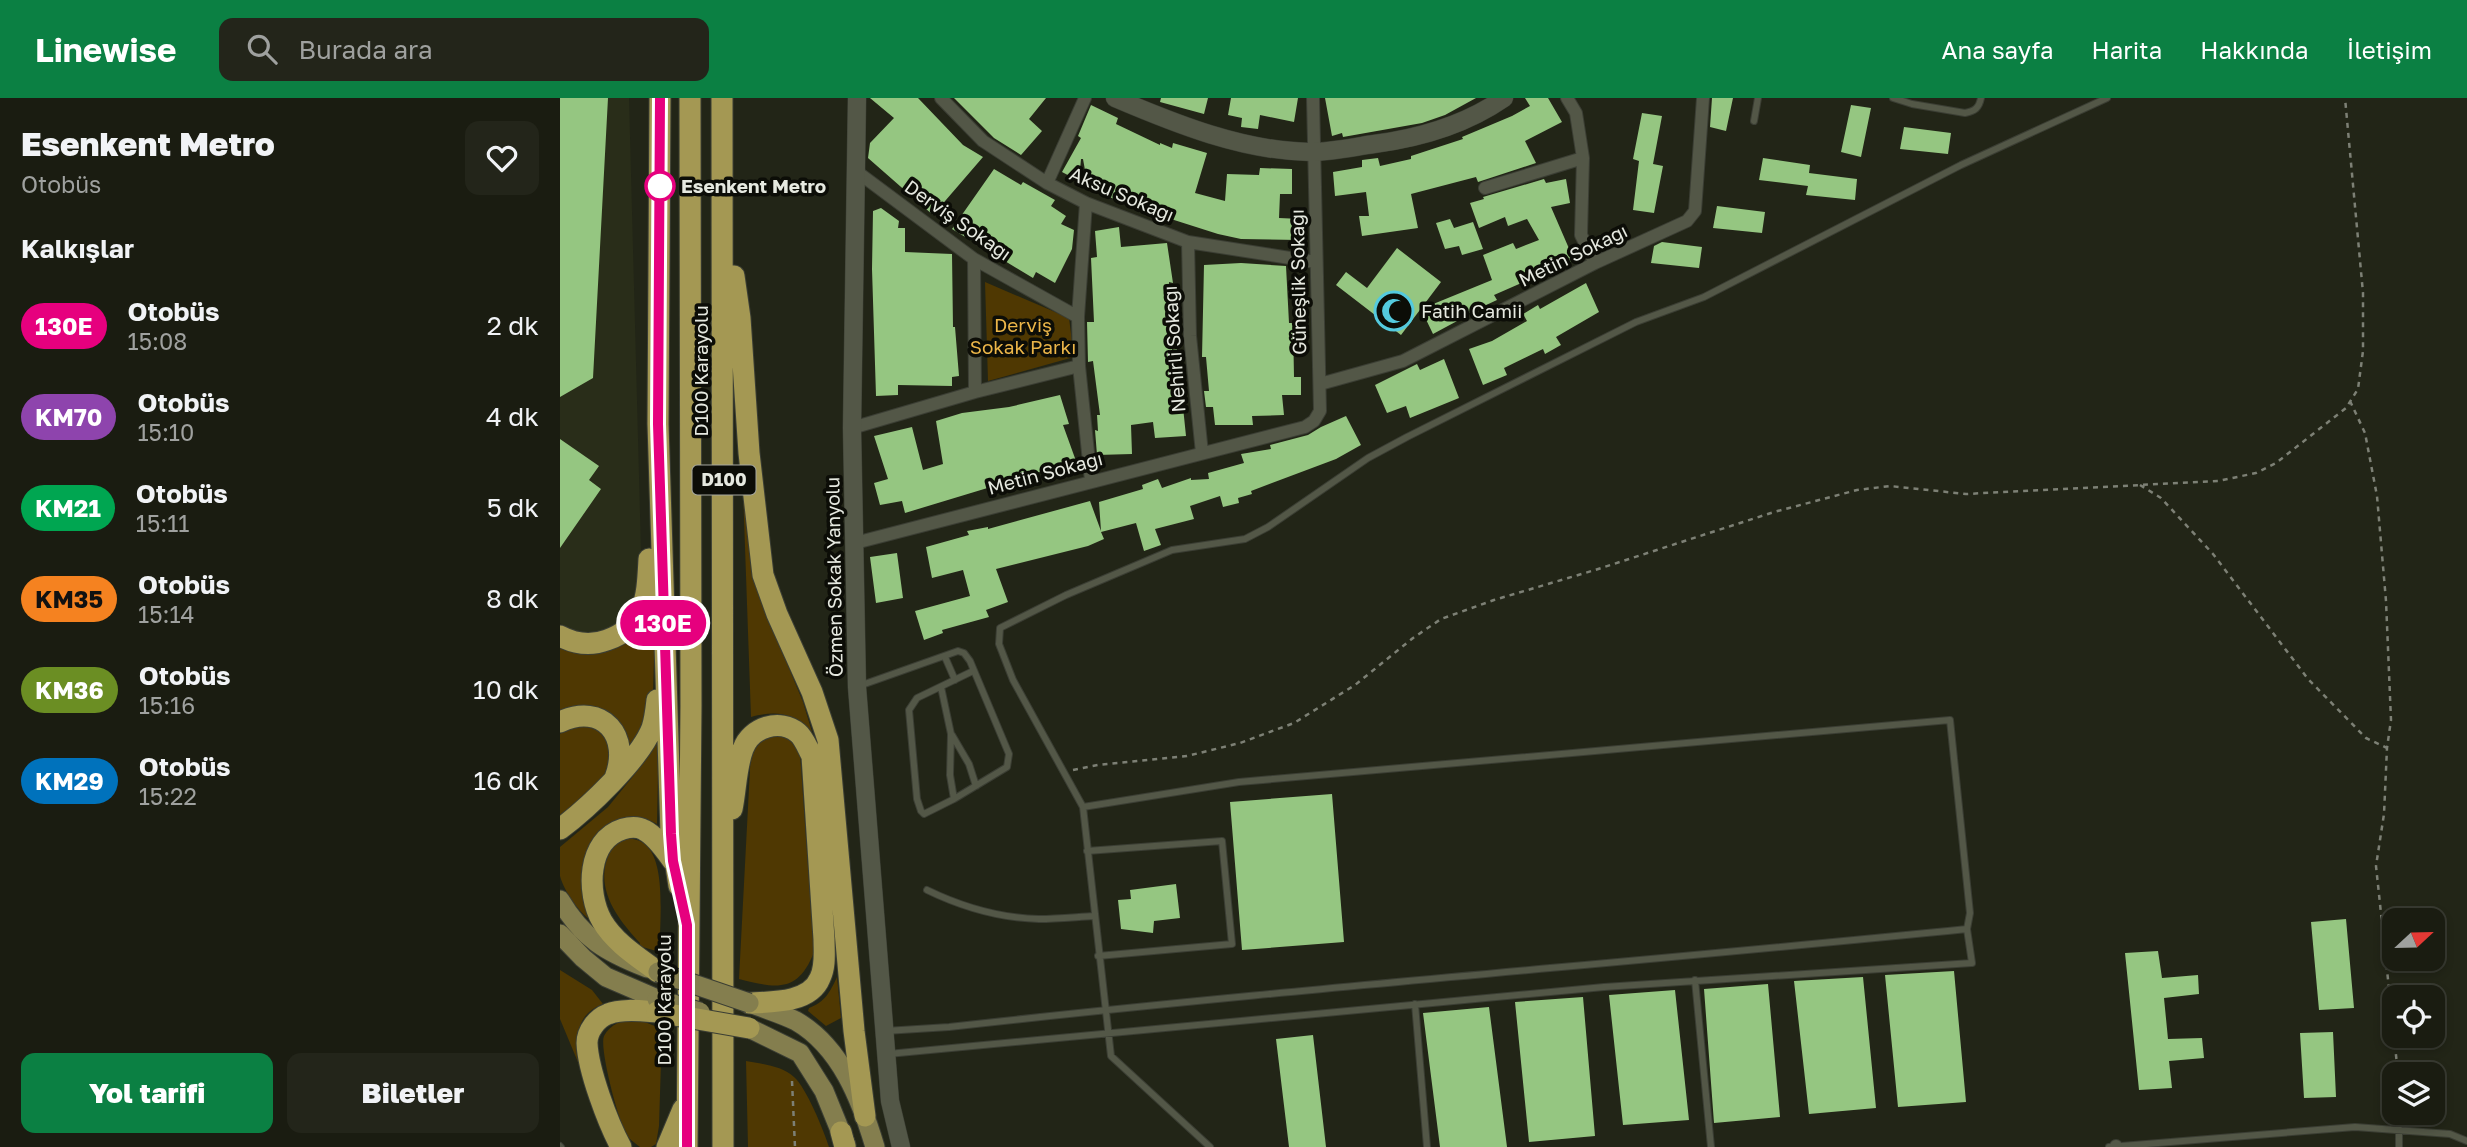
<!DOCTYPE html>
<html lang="tr">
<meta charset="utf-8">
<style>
body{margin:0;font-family:"Golos Text",sans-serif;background:#23251a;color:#f1f3f6;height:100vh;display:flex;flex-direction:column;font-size:26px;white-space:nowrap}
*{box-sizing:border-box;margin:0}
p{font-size:23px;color:#9fa19f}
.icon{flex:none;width:38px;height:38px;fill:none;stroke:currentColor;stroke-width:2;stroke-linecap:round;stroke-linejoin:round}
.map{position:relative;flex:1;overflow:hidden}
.drawer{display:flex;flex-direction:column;background:#1a1c11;width:560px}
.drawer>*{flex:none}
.badge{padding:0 14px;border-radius:23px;font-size:24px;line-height:46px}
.needle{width:46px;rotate:68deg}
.buttons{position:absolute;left:1822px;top:810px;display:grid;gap:14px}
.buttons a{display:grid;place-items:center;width:63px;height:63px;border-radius:14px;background:#1a1c11;box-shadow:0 4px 10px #0003,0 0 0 2px #383a31;font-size:35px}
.map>.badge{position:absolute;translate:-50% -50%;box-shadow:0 0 0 4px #fff}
h2{padding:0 21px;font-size:26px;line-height:63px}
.round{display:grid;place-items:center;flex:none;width:74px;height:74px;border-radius:14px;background:#23251a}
.summary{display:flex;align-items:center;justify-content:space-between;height:119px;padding:0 21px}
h1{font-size:33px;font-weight:800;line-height:52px}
.primary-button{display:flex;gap:14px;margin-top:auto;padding:14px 21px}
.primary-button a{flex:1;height:80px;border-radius:14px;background:#0b8043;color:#fff;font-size:28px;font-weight:800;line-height:80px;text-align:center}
.primary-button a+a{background:#23251a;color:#f1f3f6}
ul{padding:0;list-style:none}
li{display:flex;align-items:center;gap:21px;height:91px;padding:0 21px}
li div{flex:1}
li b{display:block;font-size:26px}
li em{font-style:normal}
li .badge{min-width:77px;font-weight:700;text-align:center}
header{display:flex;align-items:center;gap:42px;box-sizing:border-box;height:98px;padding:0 35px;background:#0b8043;color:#fff}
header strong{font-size:33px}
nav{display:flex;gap:38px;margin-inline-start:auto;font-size:24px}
.search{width:490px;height:63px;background:#23251a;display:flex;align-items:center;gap:18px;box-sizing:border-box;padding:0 24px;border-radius:14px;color:#9fa19f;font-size:26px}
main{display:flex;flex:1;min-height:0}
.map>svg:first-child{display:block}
.built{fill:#292d19}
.green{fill:#4f3802}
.building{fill:#95c681}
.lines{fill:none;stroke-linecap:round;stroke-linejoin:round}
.lane-casing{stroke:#3b3e34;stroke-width:8}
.street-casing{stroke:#3b3e34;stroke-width:14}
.secondary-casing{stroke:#3b3e34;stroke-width:19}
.primary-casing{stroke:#3b3e34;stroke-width:21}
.highway-casing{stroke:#3b3e34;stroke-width:23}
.path{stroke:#7d8075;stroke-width:2.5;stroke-dasharray:5 5;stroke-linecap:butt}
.lane{stroke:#535747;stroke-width:6}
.street{stroke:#535747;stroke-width:12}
.secondary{stroke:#535747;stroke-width:18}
.primary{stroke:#847e4e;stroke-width:19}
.highway{stroke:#a49853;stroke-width:21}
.primary-bridge-casing{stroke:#3b3e34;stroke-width:21;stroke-linecap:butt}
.highway-bridge-casing{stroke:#3b3e34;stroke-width:23;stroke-linecap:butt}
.primary-bridge{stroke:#847e4e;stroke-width:19}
.highway-bridge{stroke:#a49853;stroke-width:21}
.line-casing{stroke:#fff;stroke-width:16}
.line{stroke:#e6007e;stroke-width:10}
.stop-dot{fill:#fff;stroke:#e6007e;stroke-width:3.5}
.labels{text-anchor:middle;stroke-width:7;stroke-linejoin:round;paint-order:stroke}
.shield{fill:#0c0d07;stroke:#a5a79f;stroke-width:2}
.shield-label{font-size:18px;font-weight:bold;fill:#e6e9e0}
.stop-label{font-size:19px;font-weight:bold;fill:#e6e9e0;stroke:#0c0d07;text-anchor:start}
.street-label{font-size:19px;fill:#e6e9e0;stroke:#0c0d07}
.poi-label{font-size:19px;fill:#e6e9e0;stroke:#0c0d07;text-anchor:start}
.park-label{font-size:19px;fill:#ecb649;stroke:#0c0d07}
</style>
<header>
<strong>Linewise</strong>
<div class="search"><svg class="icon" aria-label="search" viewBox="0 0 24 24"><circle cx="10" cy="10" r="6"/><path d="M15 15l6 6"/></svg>Burada ara</div>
<nav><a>Ana sayfa</a><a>Harita</a><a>Hakkında</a><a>İletişim</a></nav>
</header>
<main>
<section class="drawer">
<div class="summary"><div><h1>Esenkent Metro</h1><p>Otobüs</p></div><a class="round"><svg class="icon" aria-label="heart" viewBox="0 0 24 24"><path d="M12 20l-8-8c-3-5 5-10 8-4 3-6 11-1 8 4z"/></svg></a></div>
<h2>Kalkışlar</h2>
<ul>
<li><span class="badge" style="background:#e6007e;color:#fff">130E</span><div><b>Otobüs</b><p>15:08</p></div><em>2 dk</em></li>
<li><span class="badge" style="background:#8e44ad;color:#fff">KM70</span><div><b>Otobüs</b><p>15:10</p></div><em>4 dk</em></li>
<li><span class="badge" style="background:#00a651;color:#fff">KM21</span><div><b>Otobüs</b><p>15:11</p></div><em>5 dk</em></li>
<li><span class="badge" style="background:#f58220;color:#111">KM35</span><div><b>Otobüs</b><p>15:14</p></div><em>8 dk</em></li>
<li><span class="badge" style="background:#6b8e23;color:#fff">KM36</span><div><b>Otobüs</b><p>15:16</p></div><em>10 dk</em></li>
<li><span class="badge" style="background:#0072bc;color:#fff">KM29</span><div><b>Otobüs</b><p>15:22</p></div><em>16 dk</em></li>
</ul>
<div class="primary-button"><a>Yol tarifi</a><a>Biletler</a></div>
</section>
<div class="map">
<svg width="1907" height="1049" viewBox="0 0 1907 1049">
<rect width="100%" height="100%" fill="#222517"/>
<path class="built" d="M0 0H69L82 491 72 514 58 529 20 539 0 525Z"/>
<path class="green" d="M425 184 509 220 514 259 428 283Z
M183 392 205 512 243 604 252 634C231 615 218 612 191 619Z
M84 526 95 527 93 596 84 630 67 658 66 640 0 614V546Z
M33 625 51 643 52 665 44 683 0 720V636L9 627Z
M99 628 97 726C71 713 54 717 36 741 32 746 27 753 25 759 20 780 30 804 34 824 20 817 4 793 0 778 0 769 0 758 0 749L48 709 74 677Z
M215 636 227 638 240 655 254 854C238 896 215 890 179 881L191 652 201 642Z
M66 740C73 741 81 742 86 747 107 767 99 826 100 854L79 848 80 845C58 821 35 792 48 758 51 749 56 742 66 740Z
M0 872 32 892 43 906C13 918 17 941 20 969L0 921Z
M277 879 281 920 266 928 248 913 249 910C265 904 270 894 277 879Z
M75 920 102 931 99 1028 96 1046 91 1049H80C75 1045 67 1040 65 1034 58 1020 39 950 44 938 50 926 63 922 75 920Z
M186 963C202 966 222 968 234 979 246 989 264 1033 269 1049H188Z"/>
<path class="building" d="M0 0H48L33 280 0 299Z
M310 0H358L403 47 423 59 373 117 308 60 310 45 334 20Z
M394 0H486L469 21 482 33 461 57 434 40Z
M601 0H648L644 16 600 4Z
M671 0H738L734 24 700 17 698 31 681 29 682 20 668 17Z
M765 0H916L885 17 862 25 783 39 782 35 772 38Z
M965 0H988L1002 24 965 43 976 65 918 84 916 79 851 96 858 130 802 138 799 118H809L806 94 775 98 773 74 802 69V62L818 60 820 68 851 61V58L903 41 902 39 952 18 970 8Z
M1152 0H1173L1166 33 1150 29Z
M531 7 558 20 556 26 600 47V45L612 50 613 45 647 55 635 95 665 103 667 76 699 77 700 70 732 71V96H720L719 120 741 121 739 142 681 141 658 136 567 107 528 89 523 61H521L519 83 502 74 521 40 518 38Z
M1291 7 1311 10 1301 59 1281 54Z
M1082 15 1102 18 1093 66 1103 68 1094 115 1073 112 1079 63 1073 61Z
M1344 29 1391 35 1388 56 1340 51Z
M1203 60 1250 67 1249 75 1297 81 1295 102 1246 97 1248 88 1199 82Z
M434 71 461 87 463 84 495 102 491 108 506 118 501 126 514 132 512 151 495 185 476 174 473 180 392 131Z
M984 81 986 85 1006 81 1010 105 991 109 1014 162 934 197 937 202 898 220 899 222 873 236 861 211 932 182 923 157 953 145 956 151 979 142 967 121 948 128 945 119 919 130 910 105 924 101 923 99Z
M1157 108 1205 114 1202 135 1153 130Z
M321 110 339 123 338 130H345V154L392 156 393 229H395L399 278 392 279V288L338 287V297L316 298 312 171 313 113Z
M890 121 894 130 913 124 923 151 902 157 899 148 885 151 876 125Z
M559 129 561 149 607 145 613 185 609 184 612 252 617 251 626 338 595 340 593 324 571 327 572 356 537 357 535 332 538 333 537 317H540L533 263 528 264 527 224H534L531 160 537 159 535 133Z
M1102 144 1142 149 1139 170 1091 165 1094 148Z
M837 150 881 184 841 237 776 187 786 174 807 190Z
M681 165 726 168 729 225H733L734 279H741V297H722L724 317 692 318 693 327H655L653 309H646L644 293H649L646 259H642L644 167Z
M1026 185 1039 214 996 239 1001 247 985 256 983 251 944 270 947 277 923 287 909 251 932 243 967 223 963 216 978 207 980 211Z
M884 261 899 300 850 320 846 308 827 315 815 287 857 266 860 272Z
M500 297 509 326 503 327 516 363 345 415 342 403 320 407 314 385 328 381 314 338 352 329 363 372 383 366 376 323 402 315 449 309Z
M786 318 801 347 776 361 691 393 692 396 678 400 679 405 663 409 660 398 630 408 634 421 595 431 601 447 584 453 576 425 541 434 544 441 528 448 436 471 448 504 426 512 429 519 382 532 383 535 364 542 355 513 410 498 403 472 372 480 366 449 409 437 407 433 428 429V431L530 403 541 433 539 404 583 391 582 387 598 381 602 390 631 380V382L649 381 648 375 684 365 681 356 711 351 710 347 748 337 761 329Z
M0 341 39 368 29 382 41 391 0 450Z
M337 455 343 500 316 505 310 459Z
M772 696 784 844 682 852 670 704Z
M616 786 620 820 594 823 593 835 561 831 558 802 571 801 570 792Z
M1786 821 1794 910 1759 912 1751 824Z
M1598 853 1602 880 1638 877 1639 896 1604 900 1608 941 1642 940 1644 960 1609 963 1612 990 1579 992 1565 855Z
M1394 873 1406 1004 1338 1009 1325 877Z
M1303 879 1316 1010 1249 1016 1234 883Z
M1208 886 1220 1019 1154 1025 1144 891Z
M1115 892 1129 1022 1063 1027 1049 897Z
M1023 899 1035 1038 969 1044 955 904Z
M929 909 947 1049H880L863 915Z
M1773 934 1776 999 1744 1000 1740 935Z
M753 937 766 1049H729L716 941Z"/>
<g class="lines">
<defs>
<path id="lane" d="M1333 0 1352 6 1405 15C1415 13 1419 10 1421 0
M1194 23 1198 0
M385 559 395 582
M299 588 398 553 404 555 410 563 449 656 447 669 394 701 364 716 361 713 357 701 349 612 357 600 413 573
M381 589 391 636 390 677 394 701
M392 637 409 666 416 688
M527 753 662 743 672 846 538 858
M367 792C402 809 439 820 479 821 497 821 516 819 534 818
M1135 882 1151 1049
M855 906 867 1049
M325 933 389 929C728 891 1068 865 1407 831
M328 956 1044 889 1412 865 1407 831 1410 815 1390 622 679 684 523 709
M1839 1031V1049
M0 1048 1 1049
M650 1049 551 958 523 709 453 582 439 546 440 530 506 497 612 452 685 441 708 429 808 360 847 339 1076 224 1144 199 1401 67 1547 0
M1549 1049 1795 1029 1890 1036 1907 1043"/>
<path id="street" d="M381 0 423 43 487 85 526 105 628 144 756 164
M1007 0 1016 15 1023 60 1021 137 1035 165
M296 73 414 161 518 219
M487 85 525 0
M925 90 1023 60
M526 105 518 219 519 268 531 383
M628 144 630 238 642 355
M414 161 415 294
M760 286 843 263 1035 165 1127 123 1135 113 1143 0
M292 330 415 294 519 268
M295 445 745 329 754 323 760 313 753 0
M1556 1049V1048"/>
<path id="secondary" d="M297 0 292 330 297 589 330 1003 341 1049
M555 0C616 26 683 53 750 54 771 54 793 49 814 46 860 40 905 27 944 0"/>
<path id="primary" d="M0 802C23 841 46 854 87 870
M0 836 23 860 46 879 97 901
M190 905C205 911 222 916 236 923 281 949 301 1002 315 1049
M189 930 240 955 264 993 286 1047"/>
<path id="highway" d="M100 0 98 326 111 736 119 788
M162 0 163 1049
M174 178 180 220 189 355 203 477 217 516 252 594 268 642 294 933 305 1018
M0 538C15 546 31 548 47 542 87 528 87 497 89 461
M0 624C43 604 71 638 55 680
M172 711C176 692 176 669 183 651 191 629 220 620 238 635 244 640 248 651 252 658L264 841C264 854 266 868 260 880 250 905 212 904 189 905
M0 731C27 711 80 661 92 630 95 621 96 611 97 602
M98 874C78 859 55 845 42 823 26 795 27 742 63 731 70 729 77 728 84 732 96 738 105 752 113 763
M281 1034 285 1049
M61 1049C48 1025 28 972 27 945 27 933 37 920 48 916 62 910 83 913 97 914
M107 1049 123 1011
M127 1049 131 607 130 0"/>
</defs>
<use href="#lane" class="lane-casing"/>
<use href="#street" class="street-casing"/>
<use href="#secondary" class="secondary-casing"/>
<use href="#primary" class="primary-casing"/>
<use href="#highway" class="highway-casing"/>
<path class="path" d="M1790 303 1805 335 1817 398 1826 503 1831 622 1827 650 1824 716 1816 768 1838 976
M1580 387 1601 400 1653 456 1748 581 1806 640 1827 650
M513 672 538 667 627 658 680 645 734 625 795 587 853 540 881 521 934 502 1035 472 1214 414 1297 392 1330 388 1406 396 1658 383 1696 375 1716 365 1786 310 1798 291 1803 253V195L1785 0
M232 983 235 1049"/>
<use href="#lane" class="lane"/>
<use href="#street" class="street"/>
<use href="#secondary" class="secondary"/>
<use href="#primary" class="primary"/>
<use href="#highway" class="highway"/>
<defs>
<path id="primary-bridge" d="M98 874 189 905
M97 901 140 914"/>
<path id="highway-bridge" d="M97 914 189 930"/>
</defs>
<use href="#primary-bridge" class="primary-bridge-casing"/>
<use href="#highway-bridge" class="highway-bridge-casing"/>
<use href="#primary-bridge" class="primary-bridge"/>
<use href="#highway-bridge" class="highway-bridge"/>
</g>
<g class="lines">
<defs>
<path id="line" d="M100 0 98 326 111 736 113 763 127 827V1049"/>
</defs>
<use href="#line" class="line-casing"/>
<use href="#line" class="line"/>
</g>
<defs>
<symbol id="mosque-ring" viewBox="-11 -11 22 22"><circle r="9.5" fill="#0c0d07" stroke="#54cade" stroke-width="1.5"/><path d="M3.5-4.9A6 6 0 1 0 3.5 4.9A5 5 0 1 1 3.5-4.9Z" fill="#54cade"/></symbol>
</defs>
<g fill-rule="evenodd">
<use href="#mosque-ring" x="812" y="191" width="44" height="44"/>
</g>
<circle class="stop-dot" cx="100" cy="88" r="14"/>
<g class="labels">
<rect class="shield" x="132.5" y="367.5" width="63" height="29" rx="5"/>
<g class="shield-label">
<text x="164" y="388">D100</text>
</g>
<g class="stop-label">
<text x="121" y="95">Esenkent Metro</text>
</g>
<g class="street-label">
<text transform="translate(562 96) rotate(23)" y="7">Aksu Sokağı</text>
<text transform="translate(398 122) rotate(35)" y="7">Derviş Sokağı</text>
<text transform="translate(1013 157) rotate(-26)" y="7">Metin Sokağı</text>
<text transform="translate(738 184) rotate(-91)" y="7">Güneşlik Sokağı</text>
<text transform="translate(614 251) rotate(-94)" y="7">Nehirli Sokağı</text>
<text transform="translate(141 273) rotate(-90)" y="7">D100 Karayolu</text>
<text transform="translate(485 375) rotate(-15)" y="7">Metin Sokağı</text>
<text transform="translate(274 479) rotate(-91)" y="7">Özmen Sokak Yanyolu</text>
<text transform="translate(104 902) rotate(-90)" y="7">D100 Karayolu</text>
</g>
<g class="poi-label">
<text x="861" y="220">Fatih Camii</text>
</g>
<g class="park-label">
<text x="463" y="234">Derviş<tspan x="463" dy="22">Sokak Parkı</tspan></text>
</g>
</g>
</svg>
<div class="buttons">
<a><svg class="needle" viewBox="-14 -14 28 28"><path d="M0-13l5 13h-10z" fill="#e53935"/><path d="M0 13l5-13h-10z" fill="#9fa19f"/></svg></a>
<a><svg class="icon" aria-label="locate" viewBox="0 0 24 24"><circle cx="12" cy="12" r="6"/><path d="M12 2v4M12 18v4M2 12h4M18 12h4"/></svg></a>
<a><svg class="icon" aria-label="layers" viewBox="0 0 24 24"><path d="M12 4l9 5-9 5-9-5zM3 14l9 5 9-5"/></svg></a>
</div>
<b class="badge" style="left:103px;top:525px;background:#e6007e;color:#fff">130E</b>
</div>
</main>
